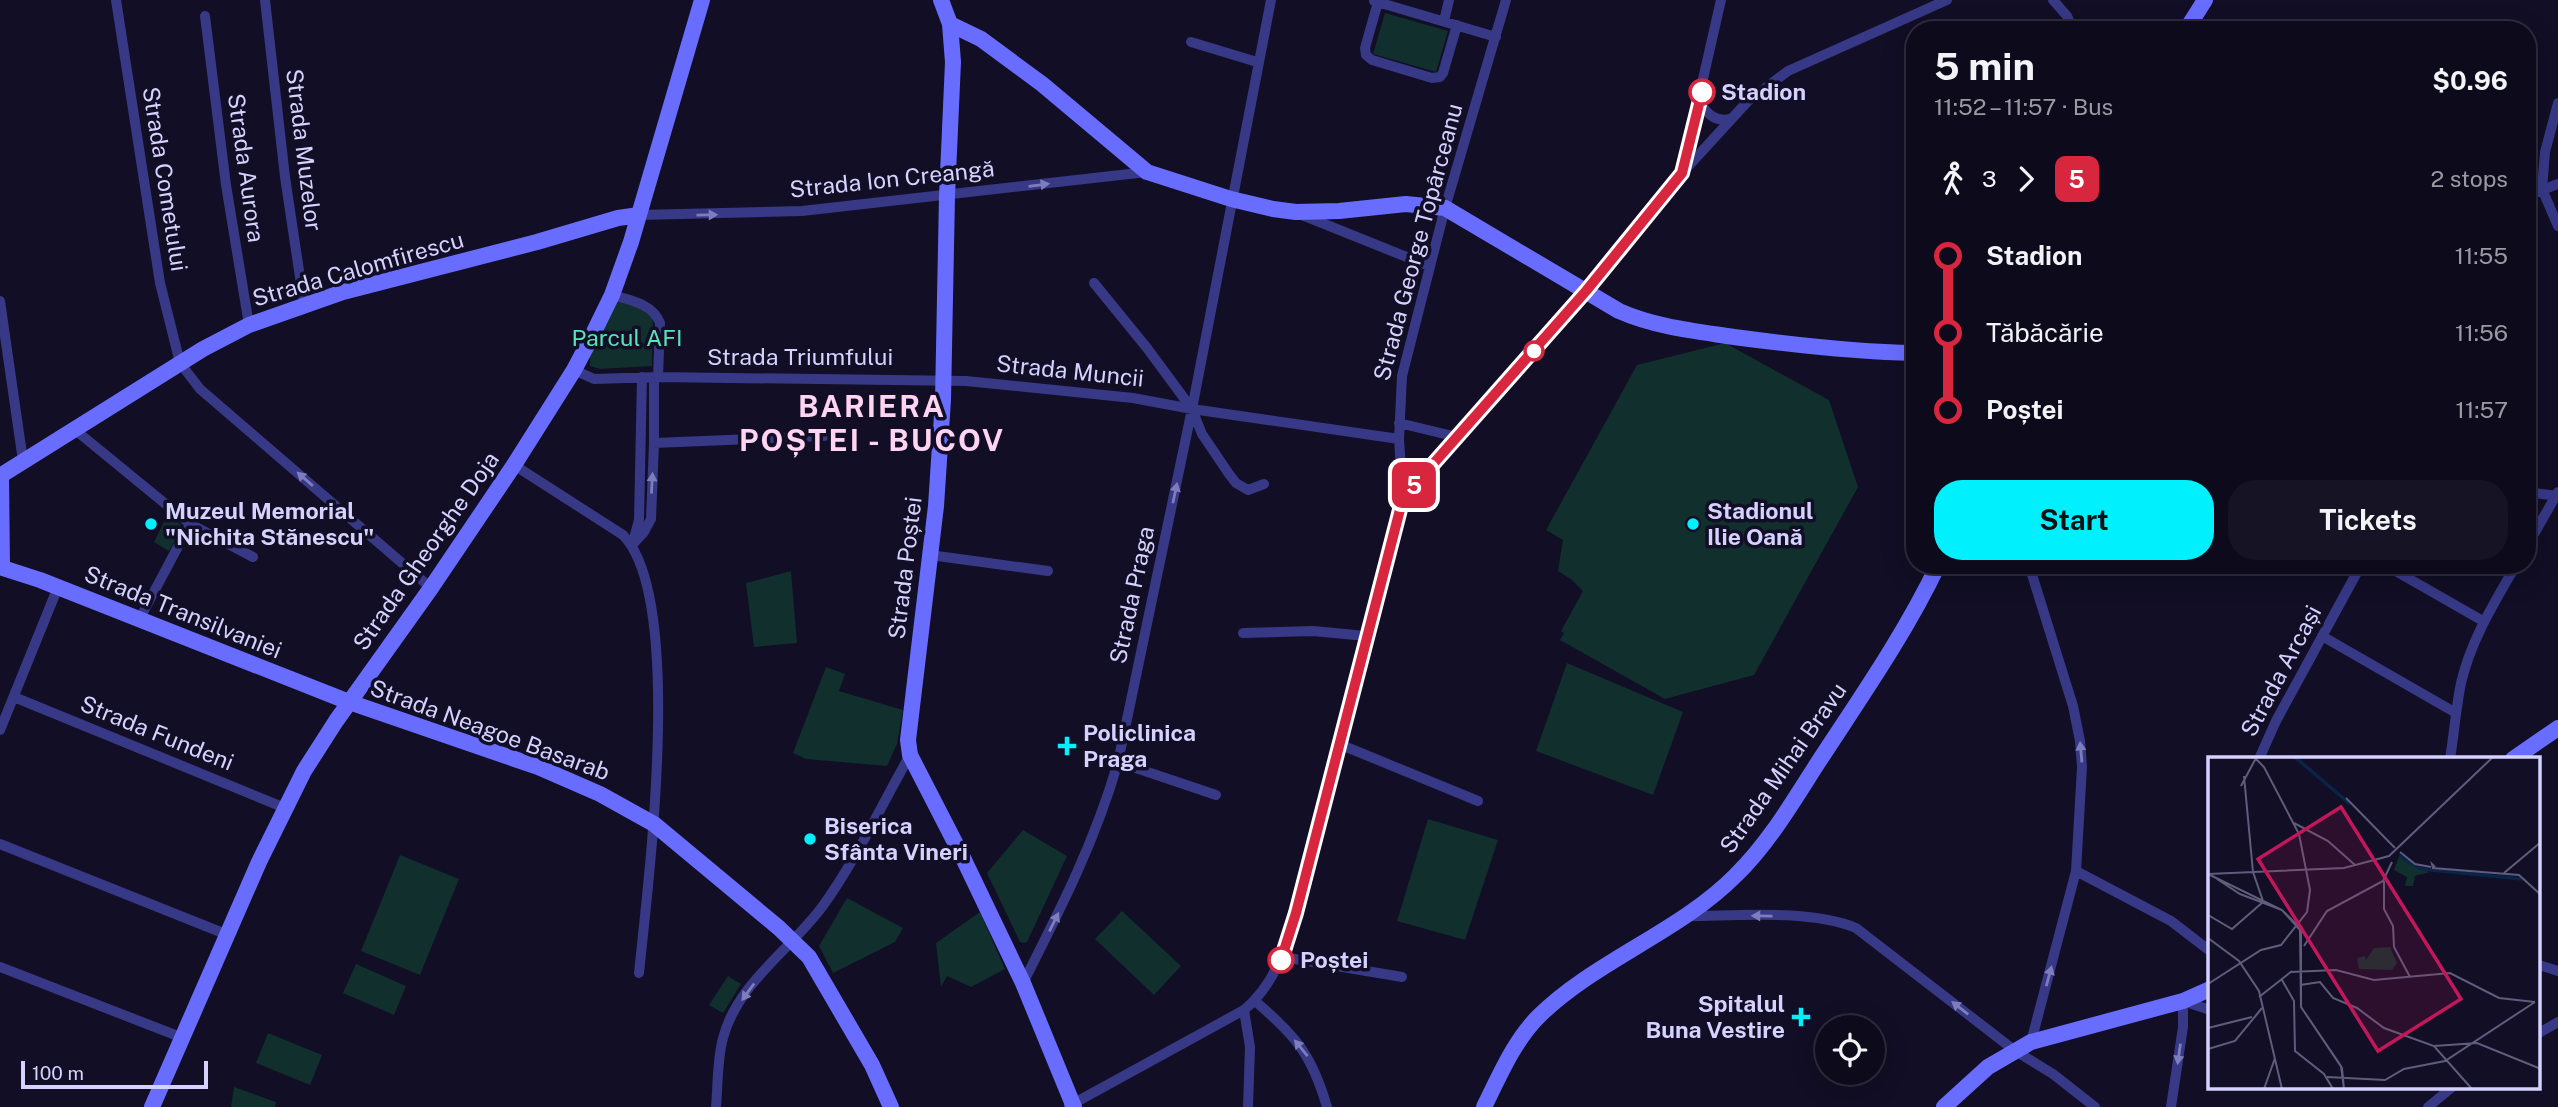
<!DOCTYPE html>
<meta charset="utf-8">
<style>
body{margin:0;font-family:"Public Sans",sans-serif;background:#161325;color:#f1f3f6;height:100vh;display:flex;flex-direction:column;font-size:26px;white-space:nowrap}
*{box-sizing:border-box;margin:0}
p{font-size:23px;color:#9a9aa3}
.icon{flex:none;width:38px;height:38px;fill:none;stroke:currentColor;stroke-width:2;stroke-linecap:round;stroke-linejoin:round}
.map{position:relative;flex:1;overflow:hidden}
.details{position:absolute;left:1906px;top:21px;width:630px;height:553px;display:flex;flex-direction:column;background:#0d0a1c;border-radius:28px;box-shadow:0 7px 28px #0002,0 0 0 2px #2d2b3b}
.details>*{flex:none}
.badge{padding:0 14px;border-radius:10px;font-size:24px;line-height:46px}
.tools{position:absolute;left:1815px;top:1015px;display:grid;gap:14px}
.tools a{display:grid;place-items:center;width:70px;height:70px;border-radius:50%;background:#0d0a1c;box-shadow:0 7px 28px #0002,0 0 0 2px #2d2b3b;font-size:35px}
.scale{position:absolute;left:21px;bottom:18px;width:187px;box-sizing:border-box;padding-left:7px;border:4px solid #d5d2ff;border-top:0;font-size:19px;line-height:24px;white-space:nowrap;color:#d5d2ff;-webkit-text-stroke:5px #110e25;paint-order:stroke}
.map>.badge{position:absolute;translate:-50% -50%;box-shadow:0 0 0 4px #fff}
.legs{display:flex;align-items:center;gap:10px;height:77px;padding:0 28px;font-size:23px}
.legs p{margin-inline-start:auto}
.head{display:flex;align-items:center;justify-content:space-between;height:119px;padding:0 28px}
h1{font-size:38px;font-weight:700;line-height:52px}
.button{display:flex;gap:14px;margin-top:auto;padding:14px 28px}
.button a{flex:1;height:80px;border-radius:28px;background:#00f0fd;color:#111;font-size:28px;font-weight:700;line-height:80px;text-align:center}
.button a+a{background:#161325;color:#f1f3f6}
ul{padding:0 28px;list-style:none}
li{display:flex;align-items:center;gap:24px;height:77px;font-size:26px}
li i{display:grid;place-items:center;width:10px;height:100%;margin:0 9px;background:currentColor}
li i::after{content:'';width:18px;height:18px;margin:-9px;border:5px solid;border-radius:50%;background:#0d0a1c}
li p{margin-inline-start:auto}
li:first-child i{background:linear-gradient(#0000 50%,currentColor 0)}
li:last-child i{background:linear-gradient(currentColor 50%,#0000 0)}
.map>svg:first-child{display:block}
.green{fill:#112f2d}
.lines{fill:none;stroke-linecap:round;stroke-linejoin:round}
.street{stroke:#373886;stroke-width:10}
.secondary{stroke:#696dff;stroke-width:16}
.oneway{fill:#7e7dbc}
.line-1-casing{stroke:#fff;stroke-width:16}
.line-1{stroke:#d7263d;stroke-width:10}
.stop-1-dot{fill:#fff;stroke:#d7263d;stroke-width:3.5}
.poi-dot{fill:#00f0fd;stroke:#110e25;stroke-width:2.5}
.labels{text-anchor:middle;stroke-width:7;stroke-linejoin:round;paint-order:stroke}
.stop-label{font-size:23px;font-weight:bold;fill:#d5d2ff;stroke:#110e25;text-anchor:start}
.street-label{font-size:23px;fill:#d5d2ff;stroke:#110e25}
.park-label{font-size:23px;fill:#5ae3ba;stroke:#110e25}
.poi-label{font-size:23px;font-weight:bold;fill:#d5d2ff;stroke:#110e25;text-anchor:start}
.district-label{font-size:30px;font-weight:bold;letter-spacing:2px;fill:#ffd4f2;stroke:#110e25}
.inset-river{fill:none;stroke:#0a2448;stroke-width:3.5}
.inset-road{fill:none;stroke:#5f5c7c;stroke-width:2}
.view{fill:#c2185b;fill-opacity:0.15;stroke:#c2185b;stroke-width:3.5}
.inset-edge{fill:none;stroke:#d5d2ff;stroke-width:3.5}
</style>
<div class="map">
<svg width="2558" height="1107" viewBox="0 0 2558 1107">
<rect width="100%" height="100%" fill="#110e25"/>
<path class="green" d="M1385 13 1448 31 1436 72 1373 54Z
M614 301 640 308 653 318 652 366 600 369 590 366V356Z
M1725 343 1829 400 1858 487 1754 675 1665 699 1560 640 1564 633 1561 631 1583 591 1572 580 1558 571 1563 540 1546 530 1637 365Z
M168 514 181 525V529L169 551 154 542Z
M791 571 797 643 754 647 746 583Z
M1567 663 1683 712 1653 795 1536 751Z
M826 667 845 674 839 691 903 710 897 744 887 766 806 759 793 753Z
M1428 819 1498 840 1465 940 1397 921Z
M1023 830 1067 856 1027 942 1024 943 1020 942 987 873Z
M400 855 459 879 420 975 361 951Z
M847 898 903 928 895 942 833 973 819 946Z
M1122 911 1181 966 1154 995 1095 939Z
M980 912 1005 969 971 987 947 976 941 987 936 943Z
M356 964 406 986 394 1015 343 993Z
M728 976 741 984 723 1013 709 1005Z
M268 1033 322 1055 310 1085 256 1063Z
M234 1087 276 1102 275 1107H231Z"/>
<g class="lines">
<path class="street" d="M116 0 160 283 180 363 200 389 431 588
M265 0 285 177 304 304
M2053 0 2067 16 2073 30
M1374 1 1496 37
M1378 2 1365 48 1366 55 1372 60 1432 78 1440 77 1443 73 1457 25
M205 16 226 185 249 325
M1444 21 1449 0
M1191 42 1257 62
M1700 103C1708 115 1716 122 1730 119
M2558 103 2545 152 2542 189 2558 226
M1682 171 1721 0
M2527 196 2558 184
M639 215 802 211 1147 172
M1302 215 1429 266
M1094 283 1147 348 1192 409 1202 434 1229 474 1236 483 1248 490 1264 484
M612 295C630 300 653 304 660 323L658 377
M0 301 23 461
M574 370 594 379 658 377 966 381 1133 398 1192 409 1399 439
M1399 423 1457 437
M74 429 190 524 253 557
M654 443 824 436
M514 465 623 535C685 599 648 883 639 973
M2527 492 2558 496
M1403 498 1399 439 1402 376 1445 208 1506 0
M633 542 639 520 642 377
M632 545 644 532 651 519 654 443V377
M2527 546 2558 492
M930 555 1048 571
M2029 565 2073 706 2080 741 2082 767 2076 871 2031 1042
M2385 565 2483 621
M139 620 190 524
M1243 633 1313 631 1366 636
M2322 636 2456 713
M14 697 285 808
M0 730 58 587
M1339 744 1478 801
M2259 759 2276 721 2361 565
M2450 759C2454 734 2456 708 2461 683 2471 640 2494 603 2516 565
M1118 762 1216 795
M0 844 228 935
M2076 871 2171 921 2210 951
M1687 916C1737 916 1810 909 1856 928L2014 1050 2053 1074 2095 1107
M1283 957 1402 977
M2539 965 2558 971
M0 967 183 1038
M1023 983C1060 910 1095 842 1118 762L1192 409 1271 0
M1255 1001C1296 1036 1312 1055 1327 1107
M1244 1010 1250 1047 1248 1107
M2539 1033 2558 1022
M1069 1106 1244 1010C1275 984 1285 950 1296 913L1403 498 1586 291 1682 173 1748 101 1788 71 1947 0
M716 1107C718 1085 717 1060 723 1038 737 984 790 950 822 907 856 860 881 806 910 755
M2171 1107 2183 1027V1001L2210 1010
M2428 1107 2451 1088"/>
<path class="secondary" d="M941 0 950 24 953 62 947 196 943 400 936 506 908 740 910 755 964 860 1023 983 1074 1107
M950 24 981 39 1042 84 1147 172 1231 199 1273 209 1296 212 1339 211 1406 204 1445 208 1619 311C1655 327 1695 331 1734 337 1794 345 1853 352 1914 353
M2186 30 2205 0
M1 475 2 567
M0 476 203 349 249 325 343 292 537 242 618 218 639 215
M0 567 40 580 349 702 538 767 600 794 654 824 779 928 809 957 872 1065 891 1107
M2513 759 2558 728
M152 1107 259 862 304 771 336 721 431 588 514 465 574 370 592 336 612 295 631 242 702 0
M1484 1107C1499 1077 1514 1041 1538 1017 1594 961 1680 932 1736 875 1771 841 1796 796 1823 755 1863 694 1906 632 1938 565
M1944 1107 1988 1067 2031 1042 2183 1001 2210 989"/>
</g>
<defs><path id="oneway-solid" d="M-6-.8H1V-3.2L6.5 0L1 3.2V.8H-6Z" transform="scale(1.75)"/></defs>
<g class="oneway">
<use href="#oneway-solid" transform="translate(1039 185) rotate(-7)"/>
<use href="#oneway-solid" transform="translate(707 215) rotate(-1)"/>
<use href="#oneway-solid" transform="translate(305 479) rotate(-139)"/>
<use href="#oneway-solid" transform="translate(652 483) rotate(-87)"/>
<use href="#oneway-solid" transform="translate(1175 493) rotate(-78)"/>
<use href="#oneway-solid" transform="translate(2081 752) rotate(-95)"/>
<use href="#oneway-solid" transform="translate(1762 916) rotate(-179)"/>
<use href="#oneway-solid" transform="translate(1054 922) rotate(-64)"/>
<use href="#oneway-solid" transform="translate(2049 976) rotate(-75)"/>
<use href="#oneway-solid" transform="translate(748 992) rotate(126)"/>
<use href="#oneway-solid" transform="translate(1960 1008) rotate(-142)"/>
<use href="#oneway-solid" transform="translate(1301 1048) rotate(-129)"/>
<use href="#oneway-solid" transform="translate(2179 1054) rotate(98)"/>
</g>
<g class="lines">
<defs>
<path id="line-1" d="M1281 960 1296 913 1403 498 1586 291 1682 173 1702 92"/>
</defs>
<use href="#line-1" class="line-1-casing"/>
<use href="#line-1" class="line-1"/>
</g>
<g class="stop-1-dot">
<circle cx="1702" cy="92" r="12"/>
<circle cx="1534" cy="351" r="9"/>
<circle cx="1281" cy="960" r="12"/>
</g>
<g class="poi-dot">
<circle cx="151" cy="524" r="7"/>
<circle cx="1693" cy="524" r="7"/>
<path d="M1063.5 735.5h7v7h7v7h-7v7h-7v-7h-7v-7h7z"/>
<circle cx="810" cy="839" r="7"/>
<path d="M1797.5 1006.5h7v7h7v7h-7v7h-7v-7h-7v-7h7z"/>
</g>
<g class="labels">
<g class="stop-label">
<text x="1721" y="100">Stadion</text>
<text x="1300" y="968">Poștei</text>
</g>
<g class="street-label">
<text transform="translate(304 150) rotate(83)" y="8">Strada Muzelor</text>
<text transform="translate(246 168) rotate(82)" y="8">Strada Aurora</text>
<text transform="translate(165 179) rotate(81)" y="8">Strada Cometului</text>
<text transform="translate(892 179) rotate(-6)" y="8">Strada Ion Creangă</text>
<text transform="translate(1418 242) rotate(-75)" y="8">Strada George Topârceanu</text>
<text transform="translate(358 269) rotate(-16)" y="8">Strada Calomfirescu</text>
<text x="800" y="365">Strada Triumfului</text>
<text transform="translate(1070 371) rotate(6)" y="8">Strada Muncii</text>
<text transform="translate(426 551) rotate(-55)" y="8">Strada Gheorghe Doja</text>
<text transform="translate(905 568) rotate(-83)" y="8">Strada Poștei</text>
<text transform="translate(1132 595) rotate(-78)" y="8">Strada Praga</text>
<text transform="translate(183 612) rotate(22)" y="8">Strada Transilvaniei</text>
<text transform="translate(2281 671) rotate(-62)" y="8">Strada Arcași</text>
<text transform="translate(490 730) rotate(20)" y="8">Strada Neagoe Basarab</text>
<text transform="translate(157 733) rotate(22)" y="8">Strada Fundeni</text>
<text transform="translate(1783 768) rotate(-55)" y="8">Strada Mihai Bravu</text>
</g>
<g class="park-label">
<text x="627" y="346">Parcul AFI</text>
</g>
<g class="poi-label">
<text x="165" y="519">Muzeul Memorial<tspan x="165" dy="26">"Nichita Stănescu"</tspan></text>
<text x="1707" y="519">Stadionul<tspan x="1707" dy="26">Ilie Oană</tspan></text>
<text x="1083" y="741">Policlinica<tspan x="1083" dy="26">Praga</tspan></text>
<text x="824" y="834">Biserica<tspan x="824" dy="26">Sfânta Vineri</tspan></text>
<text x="1785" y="1012" text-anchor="end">Spitalul<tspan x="1785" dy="26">Buna Vestire</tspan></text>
</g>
<g class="district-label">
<text x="872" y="417">BARIERA<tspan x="872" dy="34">POȘTEI - BUCOV</tspan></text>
</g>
</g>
<g transform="translate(2208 757)">
<rect width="332" height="332" fill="#110e25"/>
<path d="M192 97 206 109 222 115 207 119 205 129H197L199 120 186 113ZM182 190 189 206 184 213 151 212 149 201 157 199 158 203 166 191Z" fill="#112f2d"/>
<path class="inset-river" d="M87 0 142 47M191 99 214 112 314 122"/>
<path class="inset-road" d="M36 19 45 115 55 144M33 29 48 1M138 41 187 91M86 66 120 84 147 108M192 95 207 107 223 110M227 110 224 107 225 111 311 118 333 138M296 116 333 85M0 117 136 111 181 99 285 0M0 117 74 153 93 172V250L134 311 136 332M9 122 32 137 74 153 92 173 93 250 133 309 136 332M176 124V152L185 169 186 190 202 220M0 158 24 172 55 145M0 181 31 204 51 234 74 332M96 189 119 154 175 124 184 105M83 215 128 213 166 223 242 216 291 241 327 245M74 223 86 244 87 294 116 317 125 332M0 227 53 193 73 188 99 155 102 133 91 77 56 10 46 0M92 228 112 225 125 241 149 251 176 271 226 289 264 332M51 240 84 214M0 271 44 260M226 289 269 286 333 312M0 292 27 284 54 251M119 320 177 323 196 312 237 304 327 245M56 332 67 301"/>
<path class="view" d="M133 50 253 242 170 294 50 102Z"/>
<rect width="332" height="332" class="inset-edge"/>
</g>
</svg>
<div class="tools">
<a><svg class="icon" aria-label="locate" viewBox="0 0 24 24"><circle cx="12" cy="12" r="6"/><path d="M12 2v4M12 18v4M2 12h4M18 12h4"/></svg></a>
</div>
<div class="scale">100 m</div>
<b class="badge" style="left:1414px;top:485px;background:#d7263d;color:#fff">5</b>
<section class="details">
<div class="head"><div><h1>5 min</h1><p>11:52 – 11:57 · Bus</p></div><b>$0.96</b></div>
<div class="legs"><svg class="icon" aria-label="walk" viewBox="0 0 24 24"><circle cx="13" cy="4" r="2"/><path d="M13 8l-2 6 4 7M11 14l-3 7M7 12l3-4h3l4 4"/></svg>3<svg class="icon" aria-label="forward" viewBox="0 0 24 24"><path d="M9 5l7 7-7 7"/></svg><b class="badge" style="background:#d7263d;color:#fff">5</b><p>2 stops</p></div>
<ul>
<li><i style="color:#d7263d"></i><b>Stadion</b><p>11:55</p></li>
<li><i style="color:#d7263d"></i><span>Tăbăcărie</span><p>11:56</p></li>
<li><i style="color:#d7263d"></i><b>Poștei</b><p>11:57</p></li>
</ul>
<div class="button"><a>Start</a><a>Tickets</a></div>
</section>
</div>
